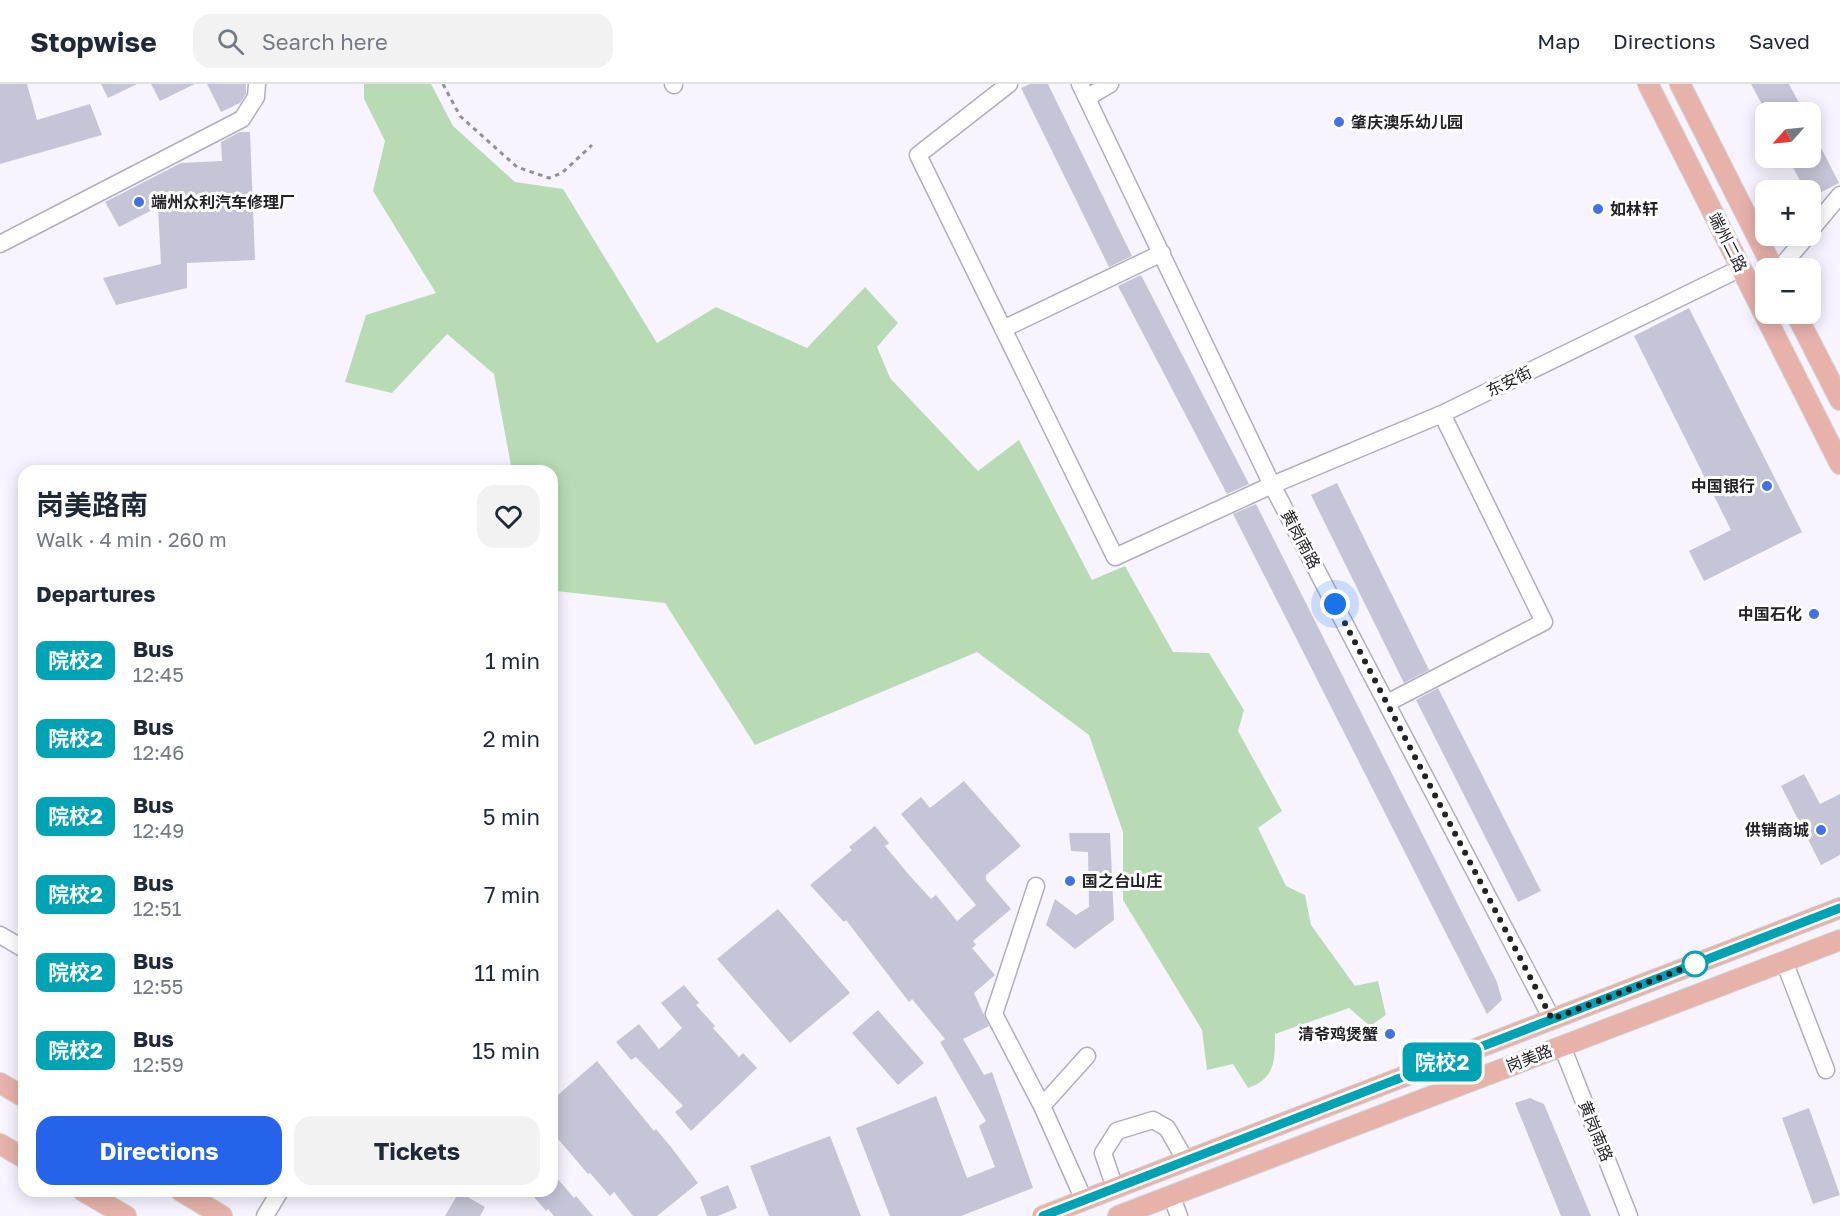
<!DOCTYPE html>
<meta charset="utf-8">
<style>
body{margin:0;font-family:"Golos Text","Noto Sans SC",sans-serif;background:#f2f2f3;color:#1f2937;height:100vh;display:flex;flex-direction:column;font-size:22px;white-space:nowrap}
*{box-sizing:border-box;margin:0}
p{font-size:20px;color:#747a83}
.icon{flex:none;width:33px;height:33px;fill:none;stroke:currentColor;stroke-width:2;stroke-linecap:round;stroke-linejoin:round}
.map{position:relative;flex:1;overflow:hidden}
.panel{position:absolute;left:18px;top:381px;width:540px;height:732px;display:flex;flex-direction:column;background:#fff;border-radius:18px;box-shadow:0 3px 15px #0003}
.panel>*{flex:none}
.badge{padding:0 12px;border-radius:9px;font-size:21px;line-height:39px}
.needle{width:39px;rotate:243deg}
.controls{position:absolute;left:1755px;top:18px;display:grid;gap:12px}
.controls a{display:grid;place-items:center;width:66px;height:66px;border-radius:12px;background:#fff;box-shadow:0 3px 15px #0003;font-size:30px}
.you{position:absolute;width:30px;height:30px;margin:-15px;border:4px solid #fff;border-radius:50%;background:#1a73e8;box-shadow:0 0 0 9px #1a73e833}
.map>.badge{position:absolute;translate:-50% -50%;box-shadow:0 0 0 3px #fff}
h2{padding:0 18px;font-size:22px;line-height:54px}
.round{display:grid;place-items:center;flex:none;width:63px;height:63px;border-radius:18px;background:#f2f2f3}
.head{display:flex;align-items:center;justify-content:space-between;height:102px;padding:0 18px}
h1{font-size:28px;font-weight:700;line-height:45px}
.cta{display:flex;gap:12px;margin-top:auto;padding:12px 18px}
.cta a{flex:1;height:69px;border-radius:18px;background:#2563eb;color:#fff;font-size:24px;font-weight:700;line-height:69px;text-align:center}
.cta a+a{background:#f2f2f3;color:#1f2937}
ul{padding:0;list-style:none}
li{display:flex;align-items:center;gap:18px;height:78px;padding:0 18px}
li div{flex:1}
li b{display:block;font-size:22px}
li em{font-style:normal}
li .badge{min-width:66px;font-weight:700;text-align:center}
header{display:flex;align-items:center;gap:36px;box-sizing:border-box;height:84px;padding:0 30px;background:#fff;border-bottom:2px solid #e0e1e3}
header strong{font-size:28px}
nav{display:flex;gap:33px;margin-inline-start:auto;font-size:21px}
.search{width:420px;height:54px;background:#f2f2f3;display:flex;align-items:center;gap:15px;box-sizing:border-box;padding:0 21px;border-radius:18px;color:#747a83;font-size:22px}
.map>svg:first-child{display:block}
.green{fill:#b8dbb5}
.building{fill:#c5c5d7}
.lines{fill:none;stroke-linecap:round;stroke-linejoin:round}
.minor-casing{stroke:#b1adbe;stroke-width:19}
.major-casing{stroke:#d3d3d4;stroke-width:22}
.path{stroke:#939099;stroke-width:3;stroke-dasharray:4.5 4.5;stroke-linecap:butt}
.minor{stroke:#fff;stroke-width:16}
.major{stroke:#e6b2aa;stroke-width:20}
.line-casing{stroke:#fff;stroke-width:14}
.line{stroke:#00a3b4;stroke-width:9}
.walk{stroke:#242228;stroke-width:6;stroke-dasharray:0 10.8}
.poi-dot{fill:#4171e2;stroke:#fff;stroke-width:2}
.stop-dot{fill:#fff;stroke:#00a3b4;stroke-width:3}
.labels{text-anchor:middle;stroke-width:6;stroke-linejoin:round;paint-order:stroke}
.poi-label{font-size:16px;font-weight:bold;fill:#242228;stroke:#fff;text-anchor:start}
.street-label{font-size:16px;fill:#242228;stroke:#fff}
</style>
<header>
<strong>Stopwise</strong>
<div class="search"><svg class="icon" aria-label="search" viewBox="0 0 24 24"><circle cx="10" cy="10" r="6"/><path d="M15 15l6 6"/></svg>Search here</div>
<nav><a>Map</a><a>Directions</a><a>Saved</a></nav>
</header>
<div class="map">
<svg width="1840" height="1132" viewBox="0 0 1840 1132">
<rect width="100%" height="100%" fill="#f7f4ff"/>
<path class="green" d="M364 0H431L453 42 515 98 563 105 657 259 716 223 807 264 865 203 898 239 877 263 890 294 978 387 1019 356 1092 496 1125 482 1173 568 1209 569 1244 626 1238 647 1282 727 1258 744 1286 802 1305 811 1311 841 1355 902 1378 897 1386 931 1370 942 1349 924 1275 950C1275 976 1276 994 1248 1004L1233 980 1207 986 1202 946 1123 816V748L1089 651 977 568 755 661 665 519 556 507 552 500V387H512L494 290 447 250 392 309 345 298 366 231 436 209 373 107 385 57 364 15Z"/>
<path class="building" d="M0 0H27L37 36 90 20 102 51 0 80Z
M101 0H137L108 14Z
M151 0H195L160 17Z
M207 0H246V10L240 19 221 28Z
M1030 0H1048L1132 172 1109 183 1021 4Z
M1751 0H1789L1804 28H1766Z
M1810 42 1839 99 1810 114V106H1805L1788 74H1810Z
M240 48H250L255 176 187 179V204L116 221 103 194 161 180 158 123 119 143 105 118 181 79 222 77 221 58Z
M1141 191 1249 400 1227 410 1118 202Z
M1689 224 1802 448 1704 497 1689 467 1731 446 1634 252Z
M1337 399 1429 586 1404 599 1311 411Z
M1256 420 1497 898 1502 916 1487 930 1233 430Z
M1438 604 1541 807 1518 818 1416 616Z
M1804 690 1820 720 1840 710V771L1821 781 1781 702Z
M964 697 1021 762 986 791V796L1011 825 973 857 976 861 972 864 995 891 974 909 989 942 963 955 984 991 992 988 1033 1104 961 1132H890L856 1044 936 1012 967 1094 995 1083 979 1042 986 1037 940 958 945 955 912 915 909 918 846 836 844 838 810 801 852 766 849 763 875 742 889 759 885 762 910 792 931 815 936 811 957 837 976 821 901 730 921 713 930 724Z
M1069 749H1110L1114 836 1075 865 1046 841 1055 815 1076 831 1089 823 1088 768 1071 767Z
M778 825 850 909 790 959 717 875Z
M684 901 699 919 696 921 715 942 713 944 739 973 743 969 757 984 691 1047 675 1028 683 1022 636 973 631 976 616 958 639 940 659 965 664 961 682 944 661 919Z
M878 926 924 979 898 1001 852 949Z
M597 977 654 1047 656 1045 671 1063 698 1099 657 1132H633L614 1108 610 1112 590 1089 588 1090 552 1048V1016Z
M1530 1014 1544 1020 1591 1132H1561L1515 1019Z
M1809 1024 1840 1111 1813 1120 1782 1034Z
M830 1052 861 1132H769L750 1082Z
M552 1088 574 1114 576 1112 593 1132H554L548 1125 546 1127 529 1107H552Z
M728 1101 737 1124 718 1132H707L700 1113Z
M459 1108 485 1123 480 1132H445Z"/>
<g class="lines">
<defs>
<path id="minor" d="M673 0 674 1
M1009 0 918 71 1115 473 1272 401 1442 330 1741 184
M1080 0 1272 401 1552 935
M1088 13 1110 0
M1810 147 1840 111
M0 160 242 35 256 13 257 0
M1780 184 1807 152
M1003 245 1162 169
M1387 619 1544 538 1442 330
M1036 802 994 930 1042 1022 1087 972
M0 851 24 865
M1784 877 1826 986
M1562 962 1629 1132
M1042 1022 1084 1116
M1115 1104 1103 1069 1117 1047 1153 1036 1167 1044 1186 1077
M1171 1111 1179 1132
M265 1132 280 1107"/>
<path id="major" d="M1648 0 1840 380
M1680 0 1773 184
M1796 230 1840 316
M0 999 24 1013
M0 1060 24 1074
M83 1107 126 1132
M181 1107 222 1132
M1043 1132 1840 824
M1118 1132 1840 856"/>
</defs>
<use href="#minor" class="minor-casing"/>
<use href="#major" class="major-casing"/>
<path class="path" d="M443 0 460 32 517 83 549 94 562 89 592 61"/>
<use href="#minor" class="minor"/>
<use href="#major" class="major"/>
</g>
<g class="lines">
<defs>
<path id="line" d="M1043 1132 1840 824"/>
</defs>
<use href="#line" class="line-casing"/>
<use href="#line" class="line"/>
<path class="walk" d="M1335 520 1552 935 1695 880"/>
</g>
<g class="poi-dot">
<circle cx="1339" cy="38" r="6"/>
<circle cx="139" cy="118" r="6"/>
<circle cx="1598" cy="125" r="6"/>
<circle cx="1767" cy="402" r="6"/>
<circle cx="1814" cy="530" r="6"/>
<circle cx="1821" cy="746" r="6"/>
<circle cx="1070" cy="797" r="6"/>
<circle cx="1390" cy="950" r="6"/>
</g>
<circle class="stop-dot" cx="1695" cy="880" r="12"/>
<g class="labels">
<g class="poi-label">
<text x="1351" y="44">肇庆澳乐幼儿园</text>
<text x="151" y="124">端州众利汽车修理厂</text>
<text x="1610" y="131">如林轩</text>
<text x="1755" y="408" text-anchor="end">中国银行</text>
<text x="1802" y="536" text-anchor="end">中国石化</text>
<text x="1809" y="752" text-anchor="end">供销商城</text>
<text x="1082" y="803">国之台山庄</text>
<text x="1378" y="956" text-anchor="end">清爷鸡煲蟹</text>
</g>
<g class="street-label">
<text transform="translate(1728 158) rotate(63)" y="6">端州二路</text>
<text transform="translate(1509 297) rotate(-26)" y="6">东安街</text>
<text transform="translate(1301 455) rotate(62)" y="6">黄岗南路</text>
<text transform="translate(1529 974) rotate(-21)" y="6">岗美路</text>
<text transform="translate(1596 1047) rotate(68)" y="6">黄岗南路</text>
</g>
</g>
</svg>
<div class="controls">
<a><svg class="needle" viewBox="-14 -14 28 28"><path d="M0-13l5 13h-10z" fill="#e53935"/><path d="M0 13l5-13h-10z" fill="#747a83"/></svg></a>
<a>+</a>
<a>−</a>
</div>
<div class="you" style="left:1335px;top:520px"></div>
<b class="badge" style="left:1442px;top:978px;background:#00a3b4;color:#fff">院校2</b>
<section class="panel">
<div class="head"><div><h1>岗美路南</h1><p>Walk · 4 min · 260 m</p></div><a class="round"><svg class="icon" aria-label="heart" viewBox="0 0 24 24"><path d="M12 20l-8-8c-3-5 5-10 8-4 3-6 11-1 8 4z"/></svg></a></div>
<h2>Departures</h2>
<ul>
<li><span class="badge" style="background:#00a3b4;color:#fff">院校2</span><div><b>Bus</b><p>12:45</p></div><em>1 min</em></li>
<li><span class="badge" style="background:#00a3b4;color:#fff">院校2</span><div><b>Bus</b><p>12:46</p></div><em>2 min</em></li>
<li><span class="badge" style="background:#00a3b4;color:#fff">院校2</span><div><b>Bus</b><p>12:49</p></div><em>5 min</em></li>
<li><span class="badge" style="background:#00a3b4;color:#fff">院校2</span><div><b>Bus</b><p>12:51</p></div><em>7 min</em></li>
<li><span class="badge" style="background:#00a3b4;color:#fff">院校2</span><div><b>Bus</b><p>12:55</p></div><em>11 min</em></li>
<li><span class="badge" style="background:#00a3b4;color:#fff">院校2</span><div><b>Bus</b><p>12:59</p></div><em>15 min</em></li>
</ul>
<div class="cta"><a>Directions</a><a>Tickets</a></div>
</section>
</div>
